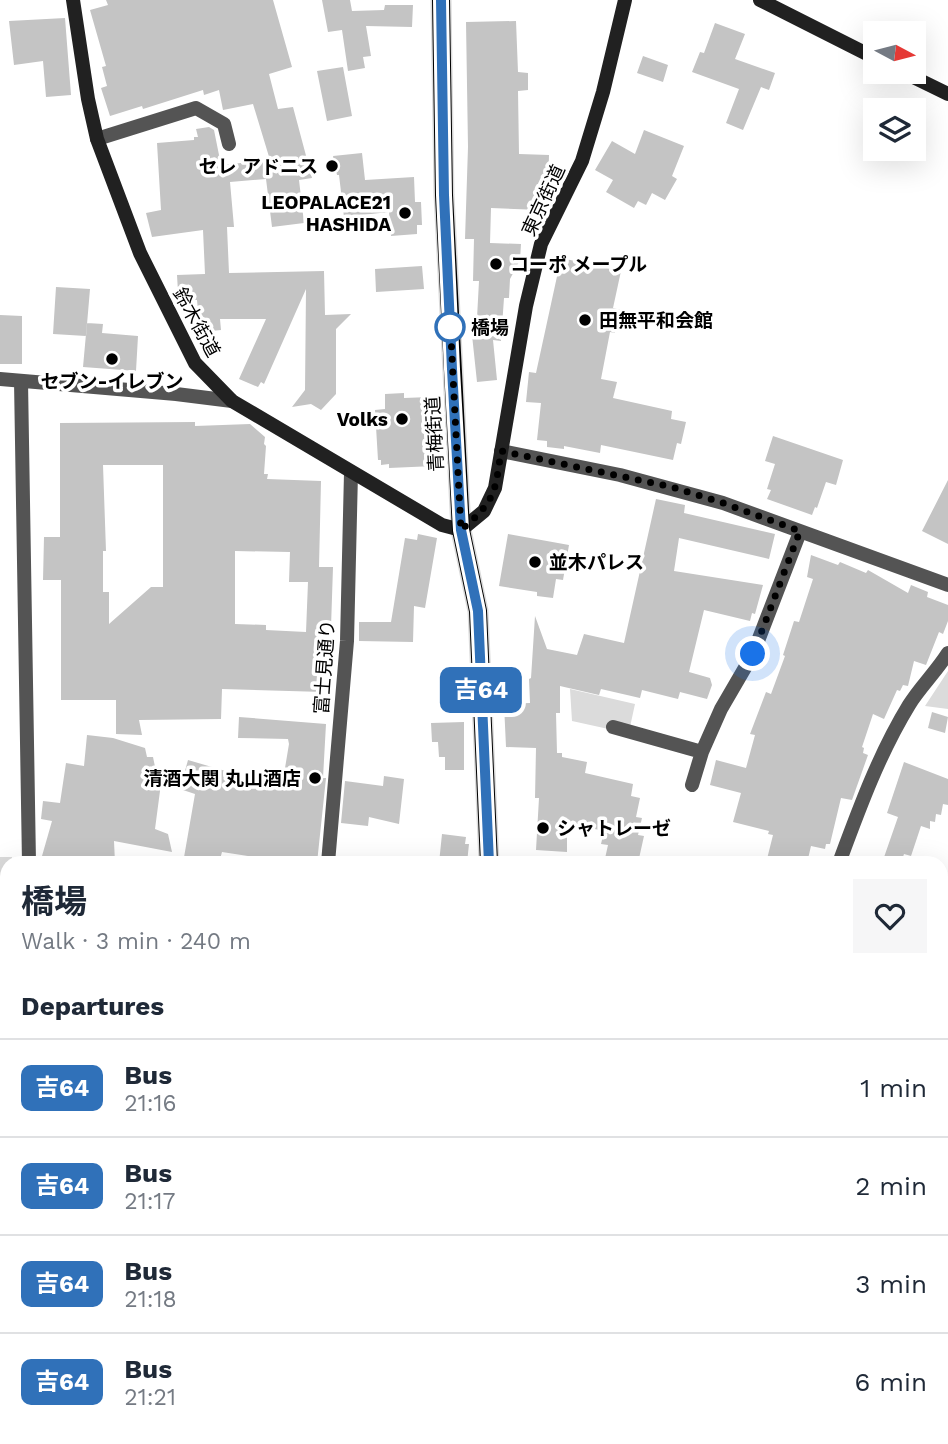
<!DOCTYPE html>
<meta charset="utf-8">
<style>
body{margin:0;font-family:"Work Sans","Noto Sans JP",sans-serif;background:#f6f6f7;color:#1f2937;height:100vh;display:flex;flex-direction:column;font-size:26px;white-space:nowrap}
*{box-sizing:border-box;margin:0}
p{font-size:23px;color:#747a83}
.icon{flex:none;width:38px;height:38px;fill:none;stroke:currentColor;stroke-width:2;stroke-linecap:round;stroke-linejoin:round}
.map{position:relative;flex:1;overflow:hidden}
.panel{position:absolute;left:0px;top:856px;width:948px;height:590px;display:flex;flex-direction:column;background:#fff;border-radius:21px 21px 0 0;box-shadow:0 7px 28px #0002}
.panel>*{flex:none}
.badge{padding:0 14px;border-radius:10px;font-size:24px;line-height:46px}
.needle{width:46px;rotate:97deg}
.buttons{position:absolute;left:863px;top:21px;display:grid;gap:14px}
.buttons a{display:grid;place-items:center;width:63px;height:63px;border-radius:0px;background:#fff;box-shadow:0 7px 28px #0002;font-size:35px}
.you{position:absolute;width:35px;height:35px;margin:-18px;border:5px solid #fff;border-radius:50%;background:#1a73e8;box-shadow:0 0 0 10px #1a73e833}
.map>.badge{position:absolute;translate:-50% -50%;box-shadow:0 0 0 4px #fff}
h2{padding:0 21px;font-size:26px;line-height:63px}
.round{display:grid;place-items:center;flex:none;width:74px;height:74px;border-radius:0px;background:#f6f6f7}
.headline{display:flex;align-items:center;justify-content:space-between;height:119px;padding:0 21px}
h1{font-size:33px;font-weight:700;line-height:52px}
ul{padding:0;list-style:none}
li{display:flex;align-items:center;gap:21px;height:98px;padding:0 21px;border-top:2px solid #e0e1e3}
li div{flex:1}
li b{display:block;font-size:26px}
li em{font-style:normal}
li .badge{min-width:77px;font-weight:700;text-align:center}
.map>svg:first-child{display:block}
.green{fill:#dbdbdb}
.building{fill:#c4c4c4;fill-rule:evenodd}
.lines{fill:none;stroke-linecap:round;stroke-linejoin:round}
.primary-casing{stroke:#dbdbdb;stroke-width:21}
.street{stroke:#545454;stroke-width:14}
.secondary{stroke:#212121;stroke-width:14}
.primary{stroke:#000;stroke-width:18}
.line-casing{stroke:#fff;stroke-width:16}
.line{stroke:#3071b9;stroke-width:10}
.walk{stroke:#000;stroke-width:7;stroke-dasharray:0 12.6}
.poi-dot{fill:#000;stroke:#fff;stroke-width:2.5}
.stop-dot{fill:#fff;stroke:#3071b9;stroke-width:3.5}
.labels{text-anchor:middle;stroke-width:7;stroke-linejoin:round;paint-order:stroke}
.poi-label{font-size:19px;font-weight:bold;fill:#000;stroke:#fff;text-anchor:end}
.street-label{font-size:19px;fill:#000;stroke:#fff}
.stop-label{font-size:19px;font-weight:bold;fill:#000;stroke:#fff;text-anchor:start}
</style>
<div class="map">
<svg width="948" height="1444" viewBox="0 0 948 1444">
<rect width="100%" height="100%" fill="#fff"/>
<path class="green" d="M948 671V709L925 706Z
M570 689 635 704 630 727 613 730 572 721Z
M0 857H12V863H7V1042L0 1041Z"/>
<path class="building" d="M106 0H273L292 67 269 74 278 109 293 107 312 178 299 180 304 223 272 227 266 179 230 182 234 227H227L229 273 324 271 325 315 351 314 336 329V394L321 410 311 404 292 407 305 390 306 289 264 384 261 382 258 387 239 379 266 319H220L221 330 200 332 197 300H185V292H178L177 275 205 274 203 230 152 237 146 213 161 210 157 143 194 140V137H198L196 129 209 127 214 130 221 165 270 160 253 104 223 110 219 90 204 95 203 90 143 109 142 106 110 116 101 88 107 86 102 67 106 66 90 10 108 5Z
M322 0H350L352 11 384 10 385 5H413L412 27 366 26 371 56 363 57 365 68 348 71 342 30 328 32Z
M65 18 71 95 46 97 43 61 14 65 9 21Z
M516 21 518 72 528 73V90L518 91 519 154 549 155 548 190H542L540 210 491 208 490 243 521 244 520 260 510 279 509 298H504L501 341 493 340 497 380 477 382 472 335 473 318H477L479 281H473L474 239H465L468 147 466 22Z
M715 23 745 34 735 59 775 73 769 90 761 87 743 130 726 123 739 89 692 72 700 52 704 53Z
M643 56 668 65 663 82 637 73Z
M343 67 352 116 327 121 317 71Z
M644 130 684 146 672 176 677 179 665 200 652 193 646 205 638 201 634 208 606 192 613 180 595 170 612 141 635 154Z
M362 153 365 180 414 177 415 202H421L422 225H417V234L391 236 389 212 344 217 339 175H337L333 156Z
M561 258 621 271 613 308 625 311 621 330 615 329V333L610 332 601 379 617 382 613 398 672 411 671 419 686 422 681 444 677 443 673 460 601 445 600 453 564 446V449L547 447V441L537 440 541 403 526 402 529 372 536 373Z
M422 266 424 289 376 292 375 269Z
M56 287 90 289 86 336 53 334Z
M0 315 22 316V364H0Z
M87 323 103 324 102 333 138 336 136 371 83 367Z
M404 393V398L430 397 434 466 389 468V464L381 465V460H378L375 410 385 409V394Z
M195 422V426L250 424 265 437 264 444 266 446 264 474H268L267 479 321 481 319 567H333L331 627 326 626 324 692 222 689 221 719 139 720 142 735 116 734V700H61V580H43L44 537H60V423ZM103 465H163V587H151L109 624V592H103V551H106ZM235 551 290 552 289 582H308L306 632 266 630V625L235 624Z
M773 436 843 460 836 485 826 482 817 508 815 507 812 515 767 499 771 490 767 489 775 464 765 461Z
M948 480V544L922 531Z
M656 499 685 505 684 513 775 534 769 559 679 538 674 571 763 585 755 614 752 613 750 621 704 610 689 672 710 678 712 685 707 699 680 692 678 699 642 690 640 698 601 689 599 695 560 686V713H556L557 753H562V757L587 762 585 773 633 784 631 796 640 798 636 817 642 818 638 835 644 836 638 863H604L608 845 601 844 604 831 567 823V852L536 850 539 798H535L536 748 506 747 504 704 530 703 529 679 531 678 535 616 547 649 577 655 584 634 624 643Z
M418 534 437 538 425 608 414 606 413 642 359 641V622H391L405 538 417 540Z
M508 534 569 545 563 580 556 579 553 598 537 596V592L499 586Z
M811 555 838 565 840 562 866 573 868 570 908 593 911 585 928 592 927 597 948 605V621L943 634 939 632 926 665 914 661 908 686 903 685 900 691 897 690 884 719 873 714 862 747 864 748 863 753 868 755 852 800 841 798 830 844H826L825 849 811 846 807 863H766L773 835 768 834 769 831 733 822 741 793 710 785 716 760 746 768 755 735 750 734 766 692 771 694 785 656 783 655 794 621 799 622 813 579 807 577Z
M932 712 948 717 945 733 928 728Z
M239 717 326 724 323 778H326L317 863H281V861L222 852 219 863H183L195 794 180 789 188 760 246 777 245 780 282 786 289 744 288 739 238 738Z
M464 722V770H445V757H439L438 742H432L431 723Z
M87 735 113 738 145 748 147 757H153L160 791 155 829 168 834 172 852 114 841 115 863H44L46 857 42 856 52 821 41 819 43 801 60 803 66 763 84 766Z
M904 762 948 779V805L943 804 941 815 936 814 935 822 930 821V829L921 826 911 856 904 854 901 863H882L898 817 887 813Z
M384 776 404 779 399 824 369 817 368 826 341 823 345 781 383 786Z
M442 834 466 837 465 844H469L467 863H439Z"/>
<g class="lines">
<defs>
<path id="primary" d="M441 0 444 195 461 530 478 611 489 863
M509 1444V1438"/>
</defs>
<use href="#primary" class="primary-casing"/>
<path class="street" d="M97 139 196 108 224 124 229 144
M0 379 176 394 232 401
M21 381 29 863
M501 451 620 475 723 503 948 585
M613 727 702 752
M692 785 702 752 721 709 753 654 800 532
M328 863 347 641 351 473
M839 863C859 809 879 754 909 705 920 687 936 672 948 653
M0 1062 7 1063
M942 1130H948
M0 1155 7 1157
M942 1201H948
M0 1268 7 1269 0 1306
M942 1278H948
M942 1379 948 1378
M752 1438 753 1444
M269 1444 270 1438"/>
<path class="secondary" d="M73 0 88 99 97 139 140 253 195 363 232 401 442 525 461 530 484 511 495 488 526 306 541 244 582 161 603 92 625 0
M760 0 875 58
M903 72 948 94"/>
<use href="#primary" class="primary"/>
</g>
<g class="lines">
<defs>
<path id="line" d="M441 0 444 195 452 369 461 530 478 611 489 863"/>
</defs>
<use href="#line" class="line-casing"/>
<use href="#line" class="line"/>
<path class="walk" d="M450 327V318L461 530C495 501 495 494 501 451L672 487 723 503 800 531 753 654"/>
</g>
<g class="poi-dot">
<circle cx="332" cy="166" r="7"/>
<circle cx="405" cy="213" r="7"/>
<circle cx="496" cy="264" r="7"/>
<circle cx="585" cy="320" r="7"/>
<circle cx="112" cy="359" r="7"/>
<circle cx="402" cy="419" r="7"/>
<circle cx="535" cy="562" r="7"/>
<circle cx="315" cy="778" r="7"/>
<circle cx="543" cy="828" r="7"/>
</g>
<circle class="stop-dot" cx="450" cy="327" r="14"/>
<g class="labels">
<g class="poi-label">
<text x="318" y="173">セレ アドニス</text>
<text x="391" y="209">LEOPALACE21<tspan x="391" dy="22">HASHIDA</tspan></text>
<text x="510" y="271" text-anchor="start">コーポ メープル</text>
<text x="599" y="327" text-anchor="start">田無平和会館</text>
<text x="112" y="388" text-anchor="middle">セブン-イレブン</text>
<text x="388" y="426">Volks</text>
<text x="549" y="569" text-anchor="start">並木パレス</text>
<text x="301" y="785">清酒大関 丸山酒店</text>
<text x="557" y="835" text-anchor="start">シャトレーゼ</text>
</g>
<g class="street-label">
<text transform="translate(543 200) rotate(-65)" y="7">東京街道</text>
<text transform="translate(197 322) rotate(61)" y="7">鈴木街道</text>
<text transform="translate(434 434) rotate(-93)" y="7">青梅街道</text>
<text transform="translate(324 667) rotate(-86)" y="7">富士見通り</text>
</g>
<g class="stop-label">
<text x="471" y="334">橋場</text>
</g>
</g>
</svg>
<div class="buttons">
<a><svg class="needle" viewBox="-14 -14 28 28"><path d="M0-13l5 13h-10z" fill="#e53935"/><path d="M0 13l5-13h-10z" fill="#747a83"/></svg></a>
<a><svg class="icon" aria-label="layers" viewBox="0 0 24 24"><path d="M12 4l9 5-9 5-9-5zM3 14l9 5 9-5"/></svg></a>
</div>
<div class="you" style="left:753px;top:654px"></div>
<b class="badge" style="left:481px;top:690px;background:#3071b9;color:#fff">吉64</b>
<section class="panel">
<div class="headline"><div><h1>橋場</h1><p>Walk · 3 min · 240 m</p></div><a class="round"><svg class="icon" aria-label="heart" viewBox="0 0 24 24"><path d="M12 20l-8-8c-3-5 5-10 8-4 3-6 11-1 8 4z"/></svg></a></div>
<h2>Departures</h2>
<ul>
<li><span class="badge" style="background:#3071b9;color:#fff">吉64</span><div><b>Bus</b><p>21:16</p></div><em>1 min</em></li>
<li><span class="badge" style="background:#3071b9;color:#fff">吉64</span><div><b>Bus</b><p>21:17</p></div><em>2 min</em></li>
<li><span class="badge" style="background:#3071b9;color:#fff">吉64</span><div><b>Bus</b><p>21:18</p></div><em>3 min</em></li>
<li><span class="badge" style="background:#3071b9;color:#fff">吉64</span><div><b>Bus</b><p>21:21</p></div><em>6 min</em></li>
</ul>
</section>
</div>
